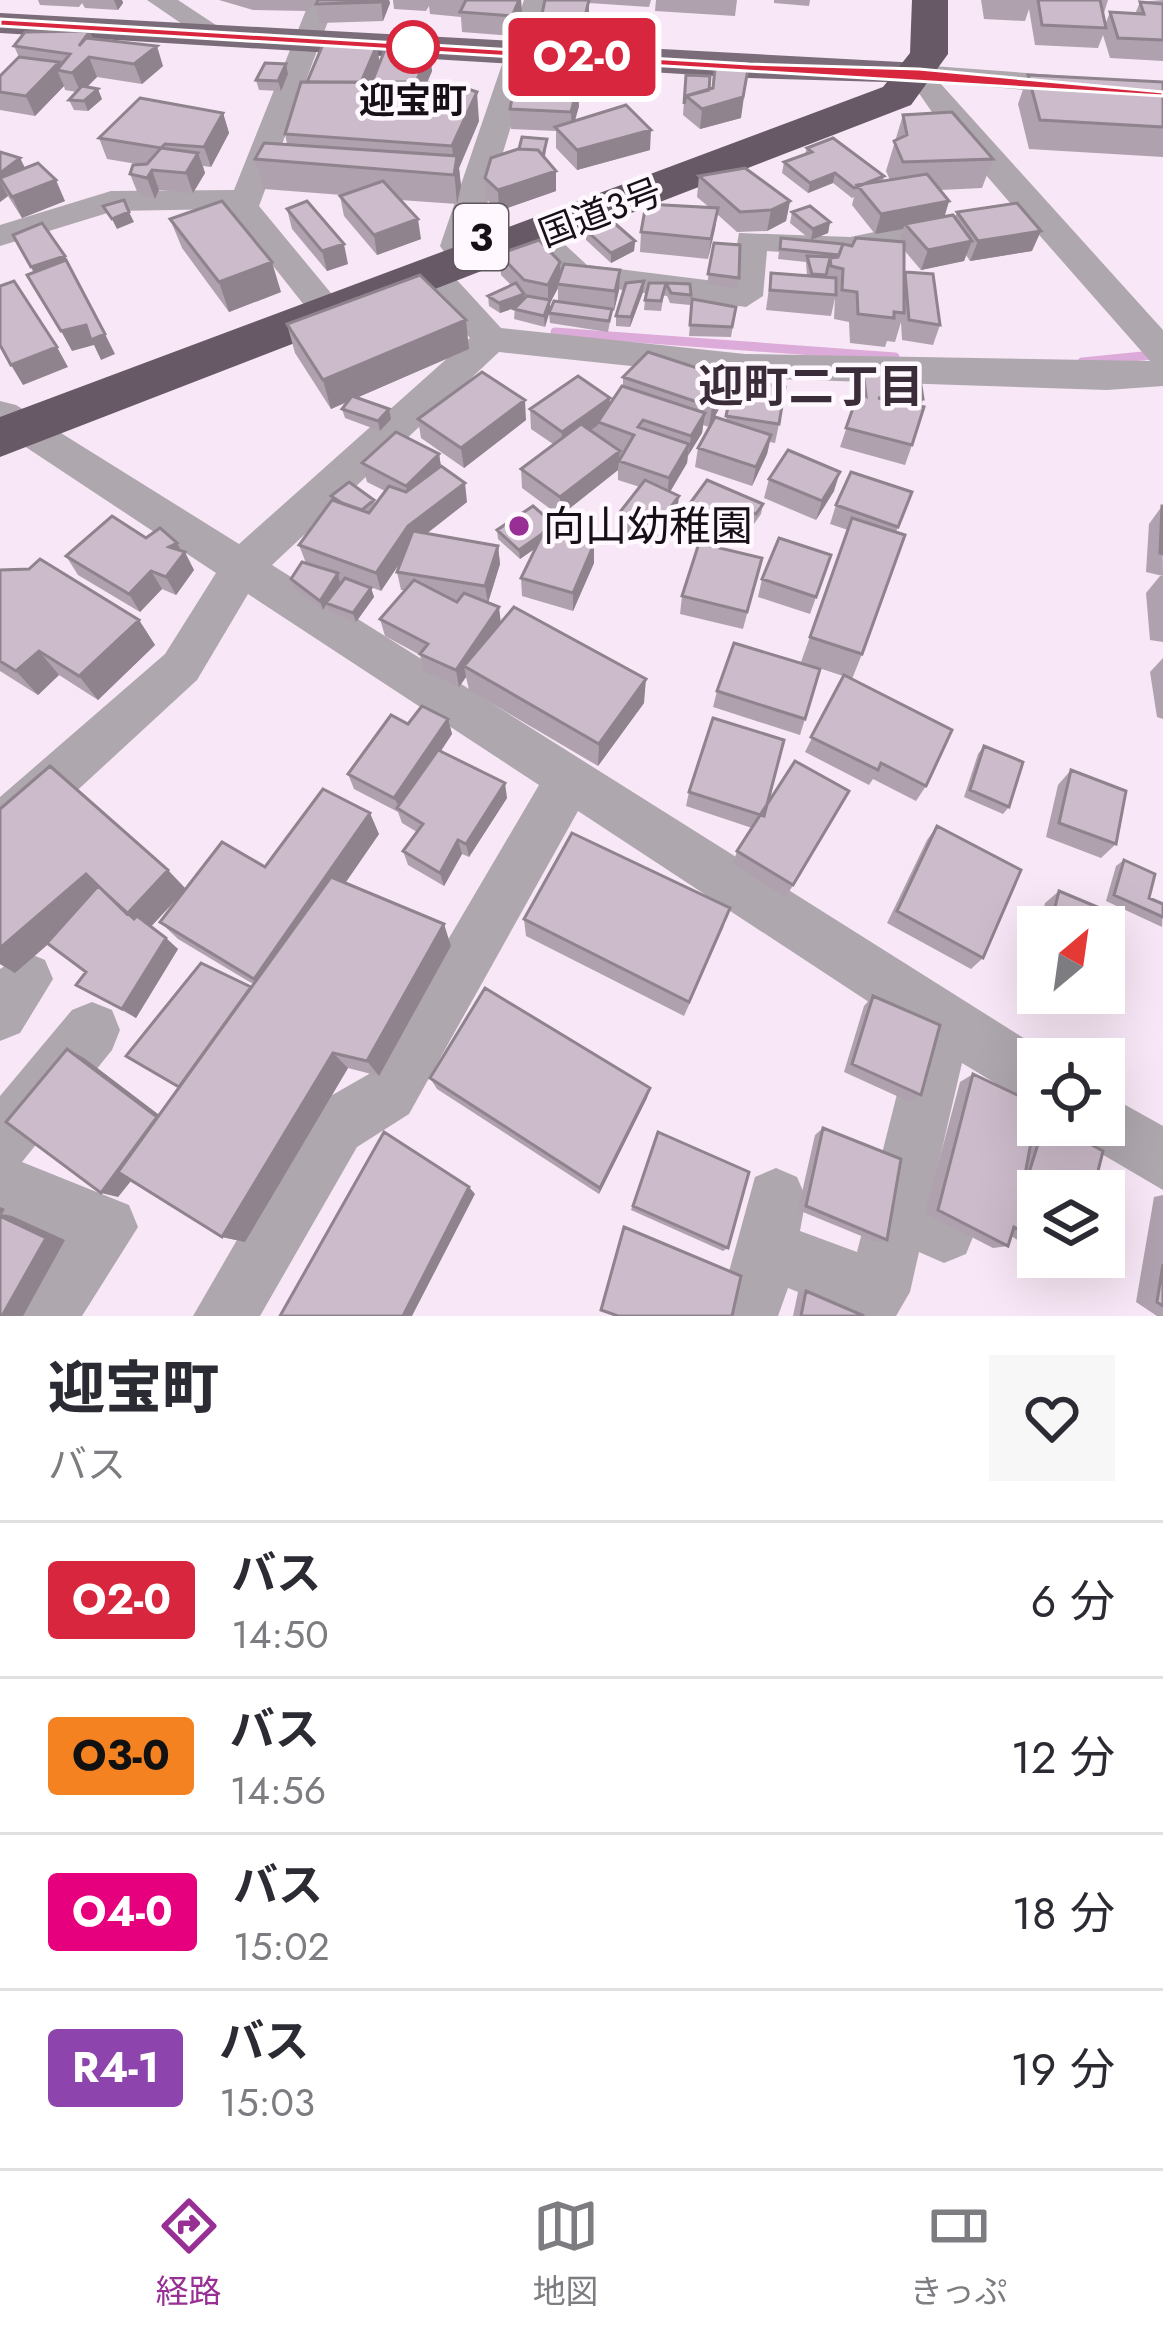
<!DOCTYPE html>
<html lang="ja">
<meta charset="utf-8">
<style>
body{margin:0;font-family:Jost,"Noto Sans JP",sans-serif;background:#f7f7f7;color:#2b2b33;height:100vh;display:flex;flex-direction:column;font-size:45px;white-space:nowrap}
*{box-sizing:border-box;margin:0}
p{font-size:39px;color:#7c7c81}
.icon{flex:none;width:66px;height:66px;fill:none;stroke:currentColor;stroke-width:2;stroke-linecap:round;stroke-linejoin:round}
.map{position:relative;height:1316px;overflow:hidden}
.drawer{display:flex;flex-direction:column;background:#fff;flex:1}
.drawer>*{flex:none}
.badge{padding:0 24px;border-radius:9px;font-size:42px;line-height:78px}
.needle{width:78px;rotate:29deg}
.fabs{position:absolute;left:1017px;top:906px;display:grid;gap:24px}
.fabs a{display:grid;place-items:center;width:108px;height:108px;border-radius:0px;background:#fff;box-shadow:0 12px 48px #0002;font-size:60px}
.map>.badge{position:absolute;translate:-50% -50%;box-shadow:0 0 0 6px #fff}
.round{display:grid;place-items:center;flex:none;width:126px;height:126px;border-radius:0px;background:#f7f7f7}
.head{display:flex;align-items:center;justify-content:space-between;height:204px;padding:0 48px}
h1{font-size:57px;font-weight:800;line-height:90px}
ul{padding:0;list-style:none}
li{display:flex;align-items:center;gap:36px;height:156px;padding:0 48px;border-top:3px solid #e1e1e2}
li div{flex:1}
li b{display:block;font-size:45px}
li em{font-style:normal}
li .badge{min-width:132px;font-weight:700;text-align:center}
.tab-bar{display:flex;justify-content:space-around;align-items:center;height:168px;border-top:3px solid #e1e1e2;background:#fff;font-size:33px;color:#7c7c81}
.tab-bar a{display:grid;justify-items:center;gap:6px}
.tab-bar .on{color:#972f94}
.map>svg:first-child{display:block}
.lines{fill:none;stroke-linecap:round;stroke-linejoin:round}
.stream{stroke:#ddabd9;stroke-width:9}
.minor{fill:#aea7ae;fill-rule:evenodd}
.major{fill:#7a6d79;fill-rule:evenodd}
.highway{fill:#675966;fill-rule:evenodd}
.wall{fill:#afa1ae}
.shaded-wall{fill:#8f838d}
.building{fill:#ccbbca;stroke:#8f838d;stroke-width:3}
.line{fill:#d7263d;stroke:#fff;stroke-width:3}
.stop-dot{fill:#fff;stroke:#d7263d;stroke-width:6}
.poi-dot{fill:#972f94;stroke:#fff8fe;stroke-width:4.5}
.labels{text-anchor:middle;stroke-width:9;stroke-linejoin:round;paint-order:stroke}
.far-stop-label{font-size:36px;font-weight:bold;fill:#171117;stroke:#fff8fe}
.far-street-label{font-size:36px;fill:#171117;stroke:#fff8fe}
.shield{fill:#fff8fe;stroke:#5d565c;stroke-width:3}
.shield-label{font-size:39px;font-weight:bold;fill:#171117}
.poi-label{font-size:42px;fill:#171117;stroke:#fff8fe;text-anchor:start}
.neighbourhood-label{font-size:45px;font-weight:bold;fill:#3a2d39;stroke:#fff8fe}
</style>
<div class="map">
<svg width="1163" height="1316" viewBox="0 0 1163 1316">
<rect width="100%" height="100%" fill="#f8e7f6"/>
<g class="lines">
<path class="stream" d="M555 332 895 357
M1082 362 1163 354"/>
<path class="minor" d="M147 0H178L231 35 227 41H207Z
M310 0H336L259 206 340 304 346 312 340 320H316L228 209 114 211 0 246V225L111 191 234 190Z
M524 0H550L474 246 469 253H445L440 246Z
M919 65 1163 83V101L940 83 1163 330V386L1107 390 745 378 499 352 272 565 1057 1059H1038V1109L962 1063 932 1192 966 1210 975 1232 966 1254 944 1263 919 1252 910 1292 896 1316H858L788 1288 778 1316H730L722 1297 755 1177 776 1168 797 1177 806 1198 800 1231 857 1252 913 1031 578 811 409 1114 357 1147 260 1316H193L315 1105 369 1074 539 785 248 594 197 680 18 845 0 852V797L165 654 216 573 0 430V401L16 405 239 544 470 338 416 275 433 264 445 267 501 328 745 354 1150 361 1026 220 850 257 767 251 763 296 746 307 565 282 520 236 536 226 548 229 587 265 730 283 739 233 850 237 1011 204 934 115 905 73Z
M26 952 45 960 53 979 20 1033 0 1041V969Z
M92 1002 112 1010 120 1030 112 1050 22 1162 129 1205 138 1227 82 1316H12L21 1293 61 1239 0 1213V1096L72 1010Z
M1104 1093 1163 1126V1190L1083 1143 1076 1125H1104Z"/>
<path class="major" d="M0 13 919 63 936 73 919 83 749 78 0 33Z"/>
<path class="highway" d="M912 0H948V54L911 105 0 457V417L883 87 910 53Z"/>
</g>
<path class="wall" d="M38 0H122L123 3 118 10 85 8 82 3 79 7 40 5Z
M219 0H314L308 11 253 10Z
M318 0H389L390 3 383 21 320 23 316 4Z
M393 0H521L522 15 513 36 462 32 461 17 430 14 429 6 426 11 394 9Z
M545 0H651L649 7 589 3V18L585 36 542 33V14Z
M656 0H737L735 16 655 11Z
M774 0H810L809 6 774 3Z
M981 0H1108L1104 13H1102L1105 25 1110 12 1135 14 1140 2 1163 0V61L1110 58 1103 35 1098 48 1035 45 1029 9 1025 21 984 19Z
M93 39 163 66 142 84 97 77 87 87 102 99 88 111 74 110 69 100 77 92 65 90 64 86 35 116 0 110V76L19 57 14 46Z
M429 51 432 71 427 83 479 121 459 168 461 186 457 204 400 200 421 239 377 255 344 216 340 196 342 195 264 189 255 159 287 144 285 134 380 63Z
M286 64 288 74 281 91 259 90 256 80Z
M686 75 709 90 741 118 700 129 683 115Z
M1028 75 1163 82V157L1029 149 1018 104Z
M579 106 574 121 650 150 577 170 556 148V131L511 129 510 109Z
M223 113 229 133 211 167 203 166 205 173 193 193 159 190 155 199 138 194 130 174 143 165 107 159 99 138Z
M903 115 993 159 982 188 940 190 949 201 944 217 955 218 957 212 1032 251 970 261 966 255 964 261 921 270 904 250V275L940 325 933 345 902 340 901 322 895 342 887 341 885 347 850 343 849 322 834 319 835 298 831 316 766 310 771 273 807 276 806 262 778 259 781 238 852 246 899 242 903 229 875 234 852 205 854 197 852 198 833 183 808 193 782 173 784 162 805 154 807 148 884 176 883 181 890 180 886 171Z
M547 139 545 158 556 191 499 211 486 199 485 178Z
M0 152 20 158 25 169 65 201 22 218 8 196 0 202Z
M699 176 790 201 786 221 767 231 737 232 717 214 708 259 640 252 641 232 710 208 697 197Z
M287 209 348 264 327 271 292 229Z
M792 212 830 222 828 233 811 240 790 223Z
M170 219 281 292 229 312 182 248Z
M586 230 635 241 634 251 611 263 586 240Z
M714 243 739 278 737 288 707 284Z
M499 254 561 274 620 270 619 290 614 311H612L608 332 550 323 549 313 558 301V288L550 303 545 327 514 319 515 308 500 313 489 306 488 296 511 285 501 275Z
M644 281 643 292 630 327 616 326V316Z
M666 283 691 295 690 305 670 303 666 293Z
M666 283 661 311 644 310 645 300Z
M692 299 736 307 731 337 689 336Z
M287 324 469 349 356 398 391 419 380 431 345 418 342 409 348 401 331 409 295 353Z
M863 370 923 399 912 445 905 465 840 447 858 394Z
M623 377 725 398 709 427 703 425 702 433 688 455 687 463 670 492 677 514 653 547 620 531V512L640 487 618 480V470L560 516 522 488 521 469 553 444 531 429 530 409 609 405 623 386Z
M734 379 779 424 775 443 770 442 767 454 752 486 695 467 698 448 726 420Z
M418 419 526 420 464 468 421 438Z
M439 454 441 467 467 502 426 534 498 546 500 564 488 602 501 623 644 703 598 766 469 690 466 677 459 687 424 671 420 655 385 636 380 619 405 590H401L397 572 401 561 381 591 350 579 371 588 374 597 356 622 330 612 327 604 323 610 294 588 291 579 306 563 299 545 332 500 331 496 374 500 375 504 385 491 367 482 362 463Z
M769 479 834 491 816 520 764 498Z
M912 492 896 532 862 654 852 679 926 786 916 801 873 779 869 785 805 752 843 676 801 662 848 530 830 524 836 505Z
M691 502 763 504 761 514 754 524 733 515 724 528 690 512Z
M1162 506 1163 576 1146 572 1149 524Z
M555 525V534L594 544V563L573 611 522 596 521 578 535 548 520 559 498 539 497 530Z
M146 538 177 543 194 570 176 595 162 589 140 612 78 575 66 556Z
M831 555 810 614 758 597 762 579Z
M762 558 743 629 680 614 682 596Z
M0 570 139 620 155 645 98 700 59 675 38 695 0 671Z
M1160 576H1163V642L1150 640 1146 593Z
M1163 658V719L1157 717 1150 672Z
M717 691 805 719 800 735 713 707Z
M448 719 452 734 441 751 507 798 469 857 462 854 444 886 408 865 403 851 417 832 402 823 398 812 354 789 348 774 408 724Z
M984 746 1009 807 1003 814 964 797 978 754Z
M1071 770 1116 844 1101 858 1046 837 1058 785Z
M849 791 786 897 733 864 737 851 752 828 686 806 689 792 767 805Z
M937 826 983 958 971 969 887 923 927 840Z
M379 834 345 883 451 946 379 1076 348 1068 245 1242 222 1237 131 1180 118 1197 67 1049 84 1058 159 1115 253 984 178 939 160 922 184 890 151 926 178 949 136 1018 76 985 86 972 48 944 15 973 0 964 185 889Z
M1124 860 1149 898 1163 904 1162 927 1106 901 1116 866Z
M1059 891 1098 927H1039L1045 903Z
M524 919 724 926 684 1016 526 936Z
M1038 930V991L1023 985Z
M1041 993H1081L1066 1004Z
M873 996 921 1095 910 1102 844 1072 864 1006Z
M973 1074 1035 1124 1054 1125 1038 1191V1252L1011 1236 1008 1246 993 1248 925 1213 960 1082Z
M430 1078 647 1098 599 1194 437 1089Z
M823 1128 887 1240 876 1242 798 1210 815 1135Z
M658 1132 728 1248 723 1251 631 1210Z
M1163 1195V1316H1157L1136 1302 1154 1197Z
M1047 1257H1076L1075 1261 1058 1263Z
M806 1291 864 1316H793L798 1292Z"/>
<path class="shaded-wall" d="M114 0H122L123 3 118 10Z
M381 0H389L390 3 383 21Z
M519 0H521L522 15 513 36 512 16Z
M589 0V18L585 36V16Z
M90 31 98 51 89 57 97 77 81 93 72 73 79 46Z
M377 45 380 65 359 115 356 95Z
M157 46 163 66 142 84 134 64Z
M429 51 432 71 415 110 412 90Z
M59 62 63 71 57 70 64 86 35 116 26 96Z
M286 64 288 74 281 91 278 81Z
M748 69 741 118 700 129 702 109Z
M578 86 579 106 572 132 571 112Z
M98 89 102 99 88 111 84 101Z
M477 92 479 121 459 168 461 186 457 204 452 146Z
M223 113 229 133 211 167 204 147Z
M651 130 650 150 577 170V150Z
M198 153 205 173 193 193 186 173Z
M20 158 30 178 0 180V173Z
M152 170 159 190 155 199 147 178Z
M556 171V191L499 211 498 190Z
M835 173 833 183 808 193 810 183Z
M56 180 65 201 22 218 12 197Z
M0 181 8 196 0 202Z
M790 201 786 221 767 231 771 210Z
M949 201 943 222 905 224 903 229 875 234 881 214Z
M718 208 715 229 708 259 711 239Z
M129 212 134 222 117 229 112 219Z
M418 219 421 239 377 255 374 235Z
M830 222 828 233 811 240 813 229Z
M1041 231 1032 251 970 261 978 241Z
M635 241 634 251 611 263V253Z
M972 241 964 261 921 270 928 250Z
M344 244 348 264 327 271 322 251Z
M65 256 75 276 41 288 31 267Z
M272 262 281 292 229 312 219 282Z
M560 262 561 282 557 284 558 288 550 303V311L545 327 544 316 548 305V285Z
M620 270 619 290 614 311 615 291Z
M644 281 643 292 630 327 631 317Z
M524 294 525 304 500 313 499 303Z
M466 320 469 349 331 409 323 380Z
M86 325 105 334 115 354 101 360 94 345 72 351 61 331Z
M57 347 68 367 23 385 11 365Z
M728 378 725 398 709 427 712 407Z
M610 398 609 417 598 422V425L562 451V432Z
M525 400 526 420 464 468 461 448Z
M389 409 391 419 380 431 378 421Z
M705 413 702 433 688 456 691 436Z
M771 435 767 454 752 486 756 467Z
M689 444 687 463 667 497 669 478Z
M620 451 618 470 560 516V497Z
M439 454 442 473 410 505 406 486Z
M840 472 834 491 816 520 822 501Z
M465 483 467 502 412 545 381 591 376 573 408 526Z
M679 496 677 514 653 547 655 528Z
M735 505 733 515 724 528 726 518Z
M555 525V535L520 559 519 550Z
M177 543 183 554 185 552 194 570 176 595 166 577 169 547Z
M594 544V563L573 611V593Z
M498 546 500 564 488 603 485 586Z
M151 571 162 589 140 612 129 594Z
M338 573 340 582 323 610 320 601Z
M371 588 374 597 356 622 353 613Z
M499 607 501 624 464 666 466 677 459 687 456 670Z
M139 620 155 645 98 700 79 676Z
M39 651 59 675 38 695 16 671Z
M646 679 644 703 598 766 599 744Z
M448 719 452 734 401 810 394 798Z
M505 783 507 798 469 857 466 844Z
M370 813 379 834 269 994 254 979Z
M458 840 462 854 444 886 440 873Z
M168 870 186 889 147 931 107 893 15 973 0 964V948L86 874Z
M444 924 451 946 379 1076 367 1061Z
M166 938 178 949 136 1018 122 1009Z
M67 1049 84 1058 175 1127 118 1197 101 1193Z
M333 1053 348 1068 245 1242 222 1237Z
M650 1088 647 1098 599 1194 600 1188Z
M469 1187 475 1194 412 1316H403Z
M0 1207 5 1209 2 1214 12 1216 65 1240 23 1316H2Z"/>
<path class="building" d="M318 0H381L380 2 316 4Z
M466 0H519L512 16 460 12Z
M545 0H589L585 16 542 14Z
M1038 0H1100L1106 28 1042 25Z
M1140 2 1163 4V40L1118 38 1110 12 1144 14Z
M90 31 79 46 86 38 157 46 134 64 89 57 72 73 57 70 70 54 14 46 25 32Z
M324 42 377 45 361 82H307Z
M386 47 429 51 416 82H372Z
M19 57 59 62 26 96 0 92V76Z
M265 63 286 64 278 81 256 80Z
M715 68 748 69 743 97 702 109 686 96 713 88Z
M686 75 710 76 709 90 686 96 684 104Z
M1028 75 1163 82V127L1040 120Z
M301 82 450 83 477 92 452 146 285 134Z
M515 83 578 86 571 112 510 109Z
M82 86 98 89 84 101 69 100Z
M140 98 223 113 204 147 165 144 161 148 99 138Z
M626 105 651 130 577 150 555 127Z
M952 112 993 159 903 162 894 141 907 135 903 115Z
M522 137 547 139 543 156 538 150 519 149Z
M833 138 884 176 854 188 835 173 810 183 784 162 812 152 807 148Z
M264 143 457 156 454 175 255 159Z
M161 148 198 153 186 173 152 170 147 178 130 174 133 165 147 164Z
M518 149 538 150 556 171 498 190 485 178 491 158Z
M0 152 20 158 0 173Z
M38 163 56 180 12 197 0 178Z
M745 168 790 201 771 210 740 212 699 176Z
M927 174 949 201 881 214 857 185Z
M383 181 418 219 374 235 340 196Z
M124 200 129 212 112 219 103 206Z
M222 201 272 262 219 282 170 219Z
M307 201 344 244 322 251 287 209Z
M1017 203 1041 231 978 241 957 212Z
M646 204 718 208 711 239 641 232Z
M810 206 830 222 813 229 792 212Z
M953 215 972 241 928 250 905 224Z
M612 221 635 241 611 253 586 230Z
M42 223 65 256 31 267 13 235Z
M781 238 843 244 839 255 780 249Z
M856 238 904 242V313L894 312V318L858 314 857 292 842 290 843 269 831 266 830 258 838 257 843 244 852 246Z
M539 240 560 262 548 285 524 280 499 254Z
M714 243 740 245 739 278 708 274Z
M807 256 833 257 830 258 826 275 812 274Z
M66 260 105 334 91 340 86 325 61 331 27 275Z
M564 264 620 270 615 291 557 284Z
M905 272 933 274 940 325 909 320Z
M771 273 836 278V295L770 290Z
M420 275 466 320 323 380 287 324Z
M14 281 57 347 11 365 0 345V286Z
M644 281 631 317 616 316 626 283Z
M516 283 524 294 499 303 488 296Z
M649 283H666L661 301 645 300Z
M666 283 690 284 691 295 671 293Z
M527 296 550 300 544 316 514 309Z
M692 299 736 307 732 327 690 325Z
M554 301 612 309 609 321 549 313Z
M648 352 728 378 712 407 623 377Z
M863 370 919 373 923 399 878 398 924 407 912 445 846 428 859 391 866 396Z
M482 372 525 400 461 448 418 419Z
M578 376 610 398 562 432 530 409Z
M734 379 785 387 779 424 726 416Z
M622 386 705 413 691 436 643 420 638 427 689 444 669 478 619 461 634 435 598 422Z
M352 396 389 409 378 421 342 409Z
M715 417 771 435 756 467 698 448Z
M581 424 620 451 560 497 521 469Z
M396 432 439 454 406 486 362 463Z
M788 450 840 472 822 501 769 479Z
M441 466 465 483 408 526 376 573 299 545 332 500 369 513 389 486 406 492Z
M851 472 912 492 898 527 836 505Z
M645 480 679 496 655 528 620 512Z
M707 480 763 504 756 514 735 505 726 518 691 502Z
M349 482 374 500 362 510 342 503 331 496Z
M533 506 555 525 546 532 544 531 542 534 519 550 497 530Z
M1162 506H1163V554L1160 553Z
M112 516 146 538 160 528 177 543 169 547 185 552 166 577 151 571 129 594 66 556Z
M852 518 905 535 862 654 810 637Z
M413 531 498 546 485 586 397 572Z
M544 531 594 544 573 593 521 578Z
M779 538 831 555 816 597 762 579Z
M699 543 762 558 747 612 682 596Z
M40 559 139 620 79 676 39 651 16 671 0 661V570L29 569Z
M302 562 338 573 320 601 291 579Z
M345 578 371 588 353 613 326 603Z
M414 580 457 602 464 593 499 607 456 670 420 654 428 644 380 619Z
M514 607 646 679 599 744 464 666Z
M734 643 820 669 805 719 717 691Z
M844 675 952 730 926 786 881 763 878 770 811 737Z
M422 706 448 719 394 798 348 774 391 715 408 724Z
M713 718 784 740 764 816 689 792Z
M984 746 1023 762 1009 807 970 790Z
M438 750 505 783 466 844 458 840 440 873 403 851 423 824 397 808Z
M795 761 849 791 793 885 737 851Z
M50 766 168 870 127 914 86 874 0 948V809Z
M1071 770 1126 791 1116 844 1059 823Z
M323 789 370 813 254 979 160 922 222 842 265 867Z
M937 826 1021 870 983 958 897 911Z
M572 833 730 908 689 1002 524 919Z
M1124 860 1155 874 1149 898 1163 904V917L1114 895Z
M331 877 444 924 367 1061 333 1053 222 1237 118 1172Z
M98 886 134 919 137 916 166 938 122 1009 76 985 86 972 47 943Z
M1059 891 1102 909 1098 927H1050Z
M201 963 251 987 179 1087 126 1056Z
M485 988 650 1088 600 1188 430 1078Z
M873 996 940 1025 921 1095 852 1064Z
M67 1049 157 1117 101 1193 6 1122Z
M973 1074 1038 1105 1020 1201 1044 1125H1054L1103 1151 1093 1191H1038V1240L1014 1227 1008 1246 938 1210Z
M823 1128 901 1159 887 1240 806 1206Z
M384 1132 469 1187 403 1316H280Z
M658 1132 749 1172 728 1248 633 1206Z
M0 1216 46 1238 2 1316H0Z
M624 1227 741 1276 732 1316H618L601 1310Z
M1163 1264V1306L1157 1302Z
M806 1291 864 1316H801Z"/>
<path class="line" d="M0 19 749 64 919 69 1163 92V96L0 26Z"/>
<circle class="stop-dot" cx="413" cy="47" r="24"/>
<circle class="poi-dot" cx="519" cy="526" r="12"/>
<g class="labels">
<g class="far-stop-label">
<text x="413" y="113">迎宝町</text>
</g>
<g class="far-street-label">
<text transform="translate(600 212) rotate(-21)" y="13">国道3号</text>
</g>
<rect class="shield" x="454" y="204" width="54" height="66" rx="9"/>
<g class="shield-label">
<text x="481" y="251">3</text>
</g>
<g class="poi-label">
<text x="543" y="541">向山幼稚園</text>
</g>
<g class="neighbourhood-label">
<text x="811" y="402">迎町二丁目</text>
</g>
</g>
</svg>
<div class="fabs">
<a><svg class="needle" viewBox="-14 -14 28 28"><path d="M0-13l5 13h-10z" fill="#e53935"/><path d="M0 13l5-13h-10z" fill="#7c7c81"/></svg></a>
<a><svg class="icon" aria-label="locate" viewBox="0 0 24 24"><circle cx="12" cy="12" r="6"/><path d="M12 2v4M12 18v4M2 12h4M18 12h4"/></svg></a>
<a><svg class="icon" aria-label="layers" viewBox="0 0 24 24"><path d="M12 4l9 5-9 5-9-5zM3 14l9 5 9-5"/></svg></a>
</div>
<b class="badge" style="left:582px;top:57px;background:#d7263d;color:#fff">O2-0</b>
</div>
<section class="drawer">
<div class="head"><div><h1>迎宝町</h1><p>バス</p></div><a class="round"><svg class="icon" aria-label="heart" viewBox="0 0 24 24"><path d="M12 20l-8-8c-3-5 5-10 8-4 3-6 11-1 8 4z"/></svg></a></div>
<ul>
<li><span class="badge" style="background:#d7263d;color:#fff">O2-0</span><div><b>バス</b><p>14:50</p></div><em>6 分</em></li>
<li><span class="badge" style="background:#f58220;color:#111">O3-0</span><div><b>バス</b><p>14:56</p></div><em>12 分</em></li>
<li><span class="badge" style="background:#e6007e;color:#fff">O4-0</span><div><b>バス</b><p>15:02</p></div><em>18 分</em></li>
<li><span class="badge" style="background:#8e44ad;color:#fff">R4-1</span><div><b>バス</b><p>15:03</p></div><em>19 分</em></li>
</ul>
</section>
<nav class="tab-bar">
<a class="on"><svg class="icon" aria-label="directions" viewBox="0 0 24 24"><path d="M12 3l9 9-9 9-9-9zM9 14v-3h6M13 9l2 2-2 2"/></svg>経路</a>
<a><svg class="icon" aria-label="map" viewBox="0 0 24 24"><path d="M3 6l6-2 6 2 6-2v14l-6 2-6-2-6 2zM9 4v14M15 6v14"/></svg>地図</a>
<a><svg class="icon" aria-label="tickets" viewBox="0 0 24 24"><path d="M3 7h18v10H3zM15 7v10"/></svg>きっぷ</a>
</nav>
